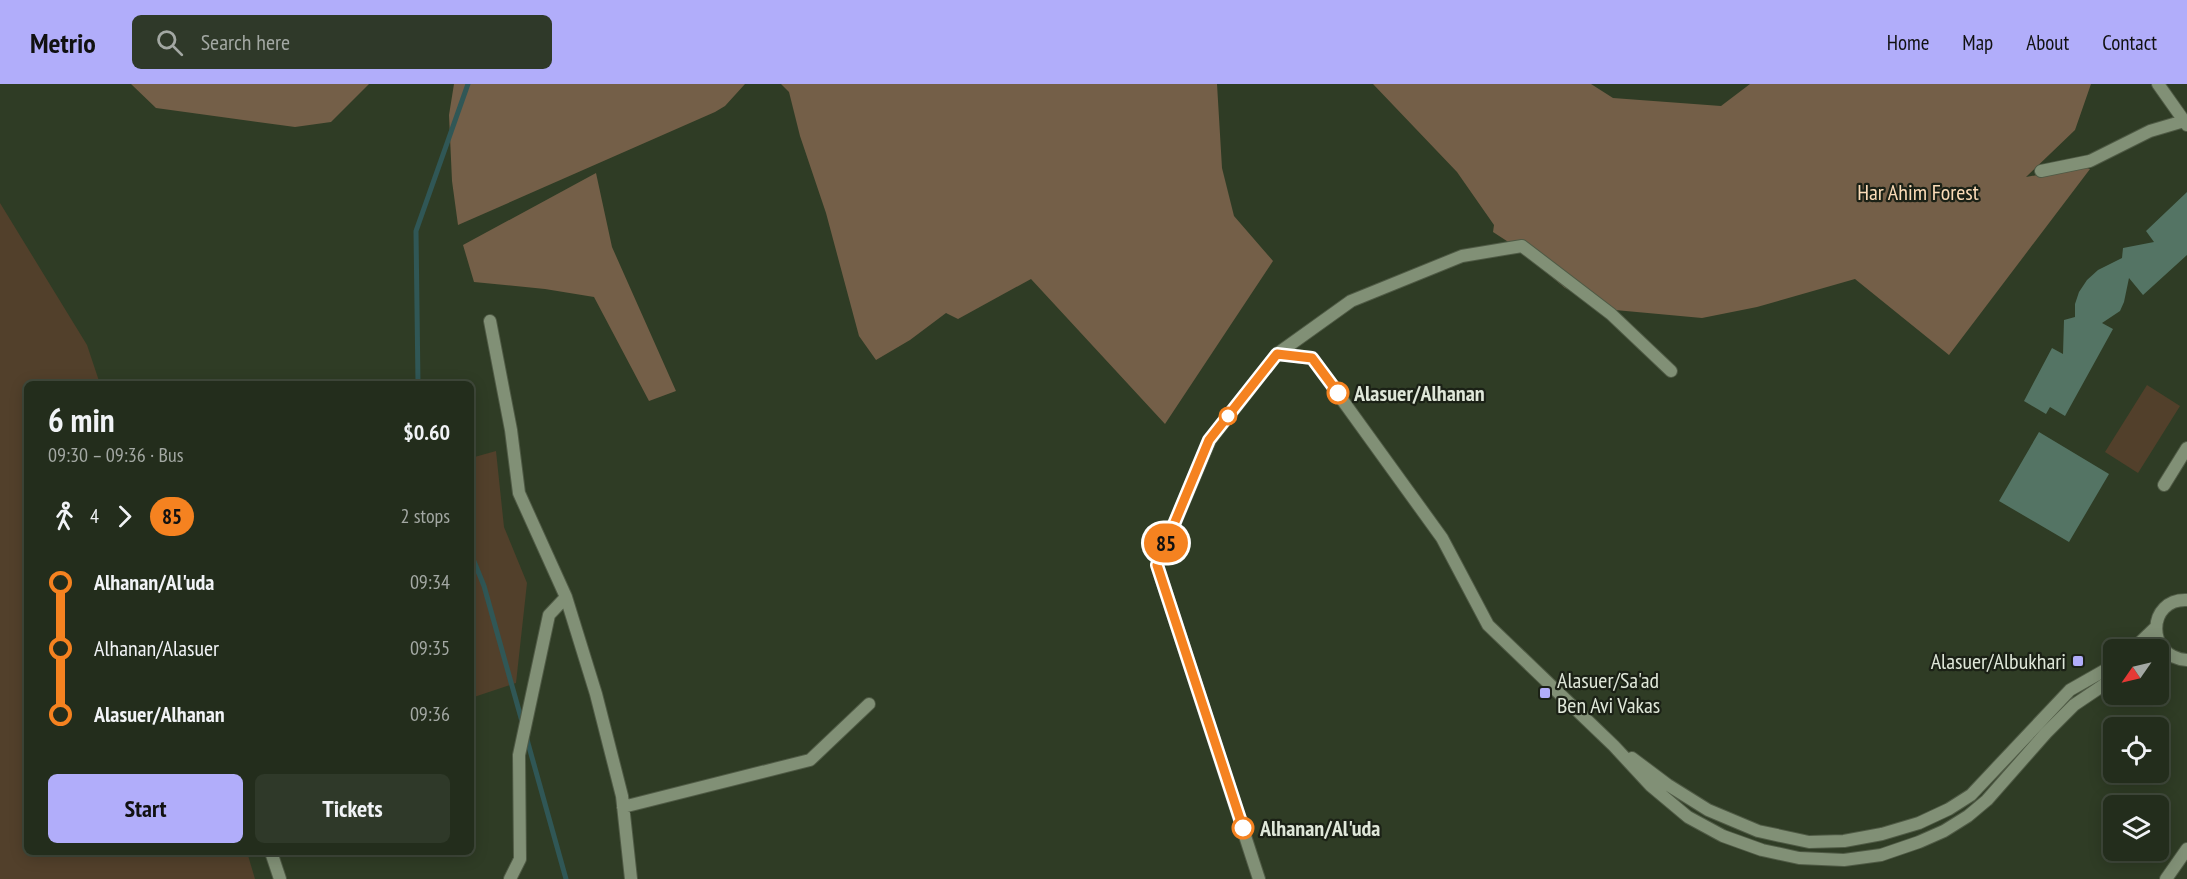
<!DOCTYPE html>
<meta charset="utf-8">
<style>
body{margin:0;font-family:"PT Sans Narrow",sans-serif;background:#2f3929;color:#f1f3f6;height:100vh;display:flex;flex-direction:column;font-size:22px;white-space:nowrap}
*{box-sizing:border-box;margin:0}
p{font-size:20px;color:#a3a8a3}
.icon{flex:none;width:33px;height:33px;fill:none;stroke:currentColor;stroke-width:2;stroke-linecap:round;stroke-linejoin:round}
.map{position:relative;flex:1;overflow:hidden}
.side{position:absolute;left:24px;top:297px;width:450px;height:474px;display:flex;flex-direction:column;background:#232d1c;border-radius:9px;box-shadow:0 3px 15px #0003,0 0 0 2px #40493b}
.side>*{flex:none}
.badge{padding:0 12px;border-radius:20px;font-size:21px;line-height:39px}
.needle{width:39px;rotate:236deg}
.tools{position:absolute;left:2103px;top:555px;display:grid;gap:12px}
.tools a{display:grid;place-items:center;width:66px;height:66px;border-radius:9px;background:#232d1c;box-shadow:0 3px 15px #0003,0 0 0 2px #40493b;font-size:30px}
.map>.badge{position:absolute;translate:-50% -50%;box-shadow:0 0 0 3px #fff}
.legs{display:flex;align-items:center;gap:9px;height:66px;padding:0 24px;font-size:20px}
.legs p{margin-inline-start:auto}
.head{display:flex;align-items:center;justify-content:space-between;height:102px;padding:0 24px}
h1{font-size:33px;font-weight:800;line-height:45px}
.cta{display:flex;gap:12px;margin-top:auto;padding:12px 24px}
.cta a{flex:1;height:69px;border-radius:9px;background:#b1adfa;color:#111;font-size:24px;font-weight:800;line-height:69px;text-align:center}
.cta a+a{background:#2f3929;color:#f1f3f6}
ul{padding:0 24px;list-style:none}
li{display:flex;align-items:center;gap:21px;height:66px;font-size:22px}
li i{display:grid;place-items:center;width:9px;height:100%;margin:0 8px;background:currentColor}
li i::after{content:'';width:15px;height:15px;margin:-8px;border:4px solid;border-radius:50%;background:#232d1c}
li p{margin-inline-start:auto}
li:first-child i{background:linear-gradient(#0000 50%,currentColor 0)}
li:last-child i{background:linear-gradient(currentColor 50%,#0000 0)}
header{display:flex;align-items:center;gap:36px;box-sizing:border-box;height:84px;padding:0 30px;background:#b1adfa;color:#111}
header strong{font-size:28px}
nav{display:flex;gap:33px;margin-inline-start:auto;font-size:21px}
.search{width:420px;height:54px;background:#2f3929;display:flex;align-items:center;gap:15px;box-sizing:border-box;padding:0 21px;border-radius:9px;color:#a3a8a3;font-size:22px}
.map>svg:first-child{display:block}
.green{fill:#52402b}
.forest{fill:#745f48}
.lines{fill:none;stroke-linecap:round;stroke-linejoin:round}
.stream{stroke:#305756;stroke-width:5}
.building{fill:#547464}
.street-casing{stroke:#4f5a45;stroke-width:14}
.street{stroke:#819076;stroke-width:12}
.line-1-casing{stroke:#fff;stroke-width:14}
.line-1{stroke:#f58220;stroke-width:9}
.stop-1-dot{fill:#fff;stroke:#f58220;stroke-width:3}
.poi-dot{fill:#b1adfa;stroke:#1b2116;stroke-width:2}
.labels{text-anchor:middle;stroke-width:4.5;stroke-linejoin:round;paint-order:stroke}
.park-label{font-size:22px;fill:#fcdcb8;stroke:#1b2116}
.stop-label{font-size:22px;font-weight:bold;fill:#dfe7d9;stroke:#1b2116;text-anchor:start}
.poi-label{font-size:22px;fill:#dfe7d9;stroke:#1b2116;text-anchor:end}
</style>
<header>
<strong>Metrio</strong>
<div class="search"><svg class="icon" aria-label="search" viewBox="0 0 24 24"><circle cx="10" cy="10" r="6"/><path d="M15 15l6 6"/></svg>Search here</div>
<nav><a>Home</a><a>Map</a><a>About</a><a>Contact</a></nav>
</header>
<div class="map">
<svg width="2187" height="795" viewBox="0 0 2187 795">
<rect width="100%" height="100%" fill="#2f3c25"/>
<path class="green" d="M0 119 87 261 100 300H27V768H247L255 795H0Z
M2147 301 2180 322 2138 389 2105 368Z
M496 367 504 443 527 499 516 599 471 614V374Z"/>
<path class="forest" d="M131 0H369L331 38 295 43 156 24Z
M454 0H745L725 22 715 28 458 141 452 97 449 31Z
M781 0H1217L1222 84 1234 132 1273 177 1165 340 1031 195 958 235 946 229 910 256 876 276 859 252 826 129 800 52 789 8Z
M1373 0H1591L1613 14 1721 22 1750 0H2091L2075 46 2026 93 2084 83 2090 85 1949 271 1855 195 1757 223 1702 234 1615 226 1565 204 1513 161 1493 148 1494 141 1457 88Z
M596 89 612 163 676 307 649 317 594 213 545 205 474 198 463 161Z"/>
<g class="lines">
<path class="stream" d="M418 300 416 147 468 0
M471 470 484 502 523 641
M526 652 566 795"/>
</g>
<path class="building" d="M2187 108V171L2143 211 2129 194 2124 218 2120 227 2102 239 2113 245 2065 332 2050 323 2046 330 2024 317 2052 264 2063 270 2064 236 2075 233V220L2079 208 2087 196 2098 186 2122 174 2123 164 2154 158 2146 147Z
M2039 348 2109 390 2069 458 1999 417Z"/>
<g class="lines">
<defs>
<path id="street" d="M2158 0 2187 41
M2041 87 2090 77 2150 47 2184 37
M490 237 511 346 519 409 566 513 596 610 622 712 631 795
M1277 270 1351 217 1462 172 1522 162 1611 230 1671 287
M2164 401 2187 364
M2187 516C2147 514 2145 573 2187 576
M2132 566 2156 543
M1632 674 1668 701 1708 726 1758 747 1809 758 1844 757 1882 750 1919 739 1949 725 1971 711 2070 606 2114 581
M623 723 810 676 869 620
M271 768 280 795
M510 795 520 775 519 671 549 531 566 513
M1259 795 1157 481 1210 356 1277 270 1312 274 1442 454 1488 541 1614 662 1651 702 1688 733 1723 752 1762 766 1799 774 1844 776 1881 771 1919 758 1944 747 1968 732 1987 716 2046 649 2074 621 2114 594
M2166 795 2187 765"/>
</defs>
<use href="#street" class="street-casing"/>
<use href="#street" class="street"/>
</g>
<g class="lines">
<defs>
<path id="line-1" d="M1243 744 1157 481 1209 356 1277 270 1312 274 1338 309"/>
</defs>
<use href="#line-1" class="line-1-casing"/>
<use href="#line-1" class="line-1"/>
</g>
<g class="stop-1-dot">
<circle cx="1338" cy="309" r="10"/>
<circle cx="1228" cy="332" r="8"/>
<circle cx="1243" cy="744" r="10"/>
</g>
<g class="poi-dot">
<rect x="2072" y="571" width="12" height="12" rx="3"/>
<rect x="1539" y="603" width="12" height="12" rx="3"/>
</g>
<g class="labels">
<g class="park-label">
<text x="1918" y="116">Har Ahim Forest</text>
</g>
<g class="stop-label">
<text x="1354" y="317">Alasuer/Alhanan</text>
<text x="1260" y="752">Alhanan/Al'uda</text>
</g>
<g class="poi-label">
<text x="2066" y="585">Alasuer/Albukhari</text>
<text x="1557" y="604" text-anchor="start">Alasuer/Sa'ad<tspan x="1557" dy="25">Ben Avi Vakas</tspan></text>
</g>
</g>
</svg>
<div class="tools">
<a><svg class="needle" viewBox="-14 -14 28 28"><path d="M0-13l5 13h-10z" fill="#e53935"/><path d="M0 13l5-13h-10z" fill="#a3a8a3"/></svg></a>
<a><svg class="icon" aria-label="locate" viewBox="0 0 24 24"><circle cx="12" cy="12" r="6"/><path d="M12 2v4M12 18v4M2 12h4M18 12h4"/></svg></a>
<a><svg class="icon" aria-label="layers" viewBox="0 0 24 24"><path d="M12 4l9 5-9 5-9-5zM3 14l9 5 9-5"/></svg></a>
</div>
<b class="badge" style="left:1166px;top:459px;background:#f58220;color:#111">85</b>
<section class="side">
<div class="head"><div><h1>6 min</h1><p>09:30 – 09:36 · Bus</p></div><b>$0.60</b></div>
<div class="legs"><svg class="icon" aria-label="walk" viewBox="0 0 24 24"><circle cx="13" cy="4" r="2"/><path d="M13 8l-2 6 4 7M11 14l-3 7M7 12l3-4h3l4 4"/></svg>4<svg class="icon" aria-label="forward" viewBox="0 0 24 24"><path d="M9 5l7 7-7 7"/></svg><b class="badge" style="background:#f58220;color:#111">85</b><p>2 stops</p></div>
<ul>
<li><i style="color:#f58220"></i><b>Alhanan/Al'uda</b><p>09:34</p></li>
<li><i style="color:#f58220"></i><span>Alhanan/Alasuer</span><p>09:35</p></li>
<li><i style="color:#f58220"></i><b>Alasuer/Alhanan</b><p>09:36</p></li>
</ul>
<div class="cta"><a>Start</a><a>Tickets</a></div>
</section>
</div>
